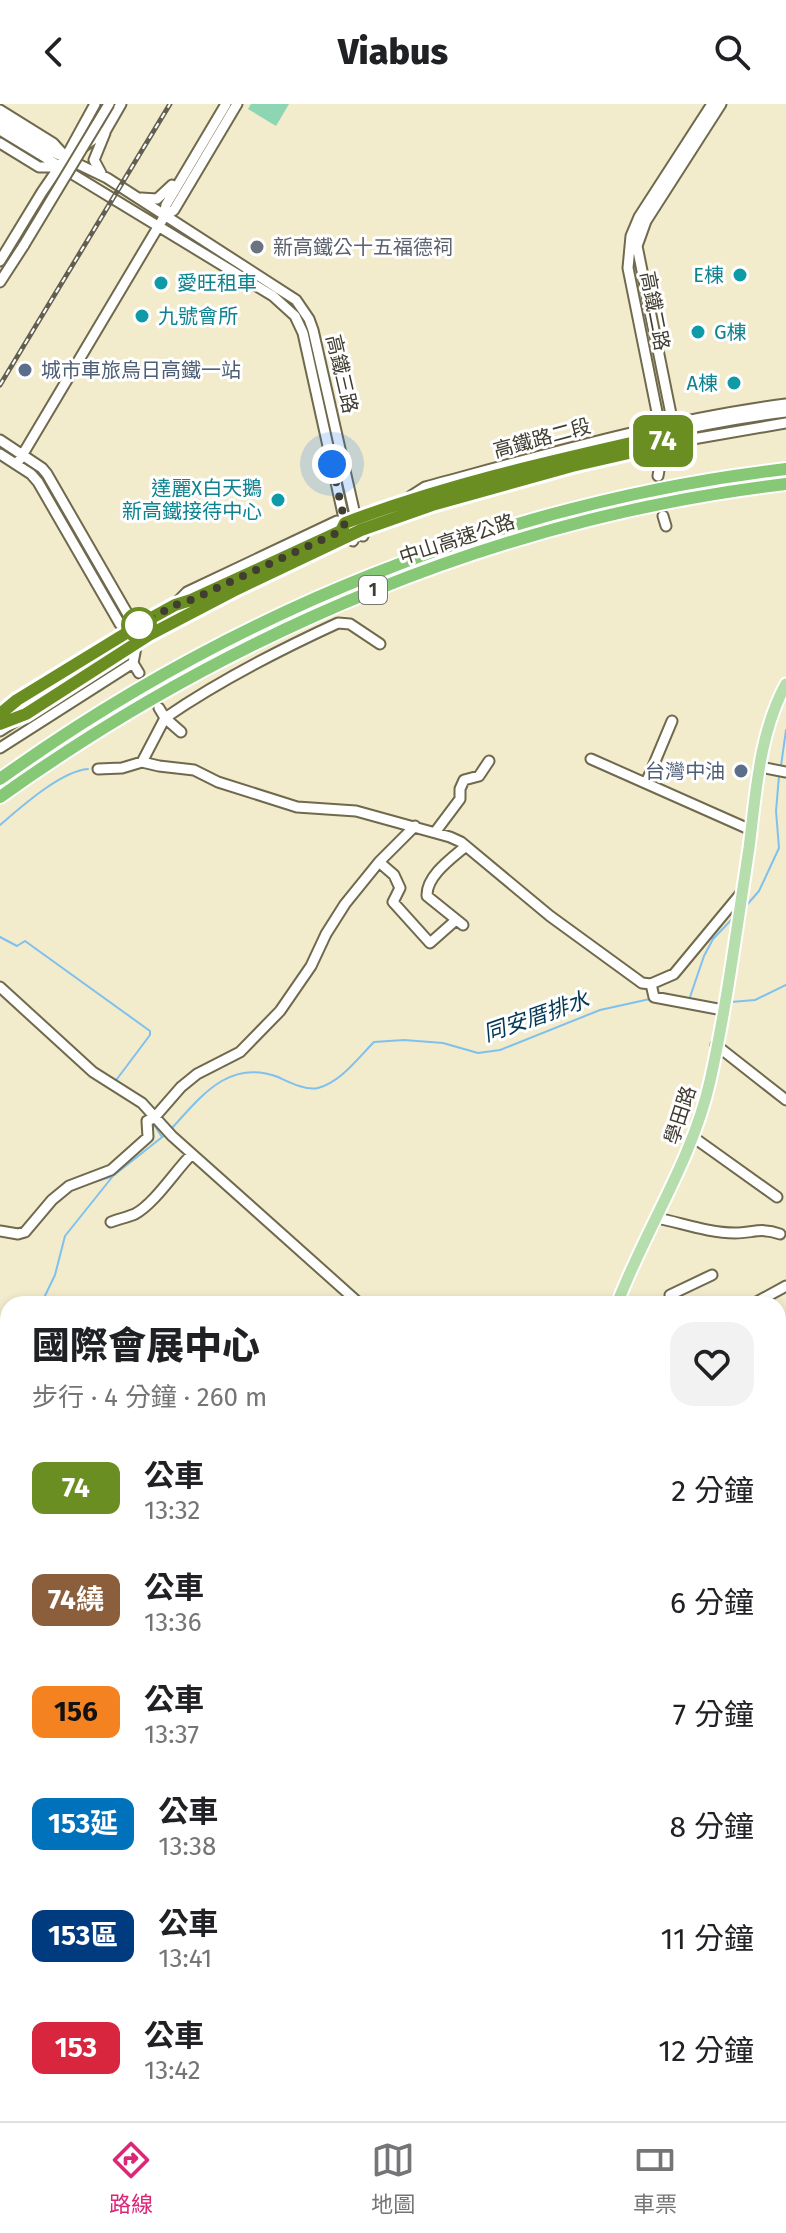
<!DOCTYPE html>
<html lang="zh-TW">
<meta charset="utf-8">
<style>
body{margin:0;font-family:"Fira Sans","Noto Sans TC",sans-serif;background:#f2f2f2;color:#202124;height:100vh;display:flex;flex-direction:column;font-size:30px;white-space:nowrap}
*{box-sizing:border-box;margin:0}
p{font-size:26px;color:#757577}
.icon{flex:none;width:44px;height:44px;fill:none;stroke:currentColor;stroke-width:2;stroke-linecap:round;stroke-linejoin:round}
.map{position:relative;flex:1;overflow:hidden}
.details{position:absolute;left:0px;top:1192px;width:786px;height:826px;display:flex;flex-direction:column;background:#fff;border-radius:24px 24px 0 0;box-shadow:0 4px 12px #0003}
.details>*{flex:none}
.badge{padding:0 16px;border-radius:12px;font-size:28px;line-height:52px}
.you{position:absolute;width:40px;height:40px;margin:-20px;border:6px solid #fff;border-radius:50%;background:#1a73e8;box-shadow:0 0 0 12px #1a73e833}
.map>.badge{position:absolute;translate:-50% -50%;box-shadow:0 0 0 4px #fff}
.round{display:grid;place-items:center;flex:none;width:84px;height:84px;border-radius:24px;background:#f2f2f2}
.headline{display:flex;align-items:center;justify-content:space-between;height:136px;padding:0 32px}
h1{font-size:38px;font-weight:800;line-height:60px}
ul{padding:0;list-style:none}
li{display:flex;align-items:center;gap:24px;height:112px;padding:0 32px}
li div{flex:1}
li b{display:block;font-size:30px}
li em{font-style:normal}
li .badge{min-width:88px;font-weight:700;text-align:center}
header{display:flex;justify-content:space-between;align-items:center;height:104px;padding:0 32px;background:#fff;font-size:36px;font-weight:800}
.menu{display:flex;justify-content:space-around;align-items:center;height:112px;border-top:2px solid #e0e0e0;background:#fff;font-size:22px;color:#757577}
.menu a{display:grid;justify-items:center;gap:4px}
.menu .active{color:#db2777}
.map>svg:first-child{display:block}
.green{fill:#8ed6b3}
.lines{fill:none;stroke-linecap:round;stroke-linejoin:round}
.stream{stroke:#7ec1ef;stroke-width:2}
.minor-casing{stroke:#6f694d;stroke-width:13}
.major-casing{stroke:#fff;stroke-width:15}
.highway-casing{stroke:#fff;stroke-width:16}
.minor{stroke:#fff;stroke-width:9}
.major{stroke:#b6deac;stroke-width:11}
.highway{stroke:#86c875;stroke-width:12}
.rail-casing{stroke:#635f50;stroke-width:5}
.rail{stroke:#fff;stroke-width:2;stroke-dasharray:6;stroke-linecap:butt}
.minor-bridge-casing{stroke:#6f694d;stroke-width:13;stroke-linecap:butt}
.minor-bridge{stroke:#fff;stroke-width:9}
.line-casing{stroke:#fff;stroke-width:18}
.line{stroke:#6b8e23;stroke-width:12}
.walk{stroke:#403d31;stroke-width:8;stroke-dasharray:0 14.4}
.worship-dot{fill:#6b7280;stroke:#fff;stroke-width:3}
.culture-dot{fill:#0f9aa8;stroke:#fff;stroke-width:3}
.service-dot{fill:#5c6f8a;stroke:#fff;stroke-width:3}
.stop-dot{fill:#fff;stroke:#6b8e23;stroke-width:4}
.labels{text-anchor:middle;stroke-width:6;stroke-linejoin:round;paint-order:stroke}
.shield{fill:#fff;stroke:#79776f;stroke-width:2}
.shield-label{font-size:18px;font-weight:bold;fill:#403d31}
.worship-label{font-size:20px;fill:#5b616d;stroke:#fff;text-anchor:start}
.culture-label{font-size:20px;fill:#0d838f;stroke:#fff;text-anchor:end}
.street-label{font-size:20px;fill:#403d31;stroke:#fff}
.service-label{font-size:20px;fill:#4e5e75;stroke:#fff;text-anchor:start}
.water-label{font-size:22px;font-style:italic;fill:#003755;stroke:#fff}
</style>
<header><svg class="icon" aria-label="back" viewBox="0 0 24 24"><path d="M15 5l-7 7 7 7"/></svg>Viabus<svg class="icon" aria-label="search" viewBox="0 0 24 24"><circle cx="10" cy="10" r="6"/><path d="M15 15l6 6"/></svg></header>
<div class="map">
<svg width="786" height="2017" viewBox="0 0 786 2017">
<rect width="100%" height="100%" fill="#f2ebcc"/>
<path class="green" d="M251 0H289L276 22 248 5Z"/>
<g class="lines">
<path class="stream" d="M781 662 786 626
M0 721C21 703 61 667 88 665
M745 803 759 787 779 744 776 707 779 672
M0 833 17 842 25 837 150 927V931L114 979
M668 891 711 899H721
M690 893 704 852 713 835 734 813
M731 898 755 896 786 881
M152 1018 162 1033
M171 1025C200 994 228 954 278 973 289 978 306 987 318 984 341 978 358 954 374 938L404 936 443 939 478 949 500 946 600 906 650 895
M85 1081 113 1072
M52 1102 62 1093
M41 1200 55 1171 65 1132 113 1072 166 1030
M0 1229 8 1228"/>
<defs>
<path id="minor" d="M0 6 53 39 64 51
M0 16 49 46 107 74 296 196 309 215 313 226 356 415 363 432
M0 26 273 192 295 212 303 229 345 419 353 437
M0 39 39 63H55
M83 43 106 26 121 0
M101 69 94 56 105 29
M141 94 157 95 172 81
M164 113 174 106 237 0
M0 157 42 88 66 53 95 0
M0 178 24 141
M674 325 637 142 646 117 721 0
M661 328 628 164 631 132 639 113 712 0
M0 336 42 364 47 370 130 514V526L137 538
M0 350 31 370 38 378 120 520 130 526
M17 360 164 113 166 101 226 0
M658 372 662 348
M411 392 425 383C544 351 663 316 786 300
M663 412 666 422
M177 498 187 488 337 417 345 419
M137 538 133 559 139 569
M14 597 175 501 191 496 341 427 345 419C401 397 458 383 516 367 604 343 695 319 786 308
M159 604 165 614 142 658 159 662 194 666 218 678 297 703 356 707 450 733 461 738 550 812 642 879 651 880 674 870 742 788
M0 627 149 531 237 485 374 421 432 401 572 362 687 336 786 319
M181 628 165 614C220 576 277 547 338 519L350 520 380 540
M0 644 133 559
M591 655 751 726
M760 663 786 668
M98 665 122 664 142 658
M646 679 672 617
M415 722 379 758 394 771 400 784 393 798 430 839 456 816
M436 727 460 695V685L464 676 479 672 489 657
M463 821 427 792C426 772 452 754 466 742
M651 880 654 893 723 906
M0 883 93 968 142 999 172 1032 360 1200
M716 941 786 996
M693 1033 777 1093
M657 1114C682 1119 709 1129 735 1129 753 1129 761 1123 780 1130
M111 1118C119 1115 128 1113 135 1110 155 1099 175 1067 192 1050
M0 1127 18 1130 25 1128 52 1096 69 1082 111 1066 148 1033 147 1017 154 1014 181 983 197 970 240 948 280 907 311 862 326 830 345 800 379 758
M674 1200 670 1191 712 1171
M753 1200 786 1182
M778 1348 786 1339
M0 1523 8 1519
M373 2010 381 2017
M420 2017 430 2010"/>
<path id="major" d="M617 1200C646 1124 692 1057 710 977 727 901 737 822 749 744 756 689 759 629 786 580
M156 2017 170 2010"/>
<path id="highway" d="M0 610 17 596
M0 620 26 610
M0 675C231 509 502 398 786 365
M0 693C233 527 501 413 786 380"/>
</defs>
<use href="#minor" class="minor-casing"/>
<use href="#major" class="major-casing"/>
<use href="#highway" class="highway-casing"/>
<use href="#minor" class="minor"/>
<use href="#major" class="major"/>
<use href="#highway" class="highway"/>
<defs>
<path id="rail" d="M0 281 170 0"/>
</defs>
<use href="#rail" class="rail-casing"/>
<use href="#rail" class="rail"/>
<defs>
<path id="minor-bridge" d="M24 141 109 0"/>
</defs>
<use href="#minor-bridge" class="minor-bridge-casing"/>
<use href="#minor-bridge" class="minor-bridge"/>
</g>
<g class="lines">
<defs>
<path id="line" d="M0 610 17 596 146 517 175 501 191 496 341 427 345 419C447 380 556 356 662 332L664 341 572 362 432 401 361 426 237 485 149 531 26 610 0 620"/>
</defs>
<use href="#line" class="line-casing"/>
<use href="#line" class="line"/>
<path class="walk" d="M139 521 175 501 191 496 341 427 345 419 332 360"/>
</g>
<circle class="worship-dot" cx="257" cy="143" r="8"/>
<g class="culture-dot">
<circle cx="740" cy="171" r="8"/>
<circle cx="161" cy="179" r="8"/>
<circle cx="142" cy="212" r="8"/>
<circle cx="698" cy="228" r="8"/>
<circle cx="734" cy="279" r="8"/>
<circle cx="278" cy="396" r="8"/>
</g>
<g class="service-dot">
<circle cx="25" cy="266" r="8"/>
<circle cx="741" cy="667" r="8"/>
</g>
<circle class="stop-dot" cx="139" cy="521" r="16"/>
<g class="labels">
<rect class="shield" x="359" y="472" width="28" height="28" rx="6"/>
<g class="shield-label">
<text x="373" y="492">1</text>
</g>
<g class="worship-label">
<text x="273" y="150">新高鐵公十五福德祠</text>
</g>
<g class="culture-label">
<text x="724" y="178">E棟</text>
<text x="177" y="186" text-anchor="start">愛旺租車</text>
<text x="158" y="219" text-anchor="start">九號會所</text>
<text x="714" y="235" text-anchor="start">G棟</text>
<text x="718" y="286">A棟</text>
<text x="262" y="391">達麗X白天鵝<tspan x="262" dy="23">新高鐵接待中心</tspan></text>
</g>
<g class="street-label">
<text transform="translate(655 207) rotate(79)" y="7">高鐵二路</text>
<text transform="translate(342 270) rotate(77)" y="7">高鐵三路</text>
<text transform="translate(542 334) rotate(-15)" y="7">高鐵路二段</text>
<text transform="translate(457 435) rotate(-18)" y="7">中山高速公路</text>
<text transform="translate(680 1011) rotate(-72)" y="7">學田路</text>
</g>
<g class="service-label">
<text x="41" y="273">城市車旅烏日高鐵一站</text>
<text x="725" y="674" text-anchor="end">台灣中油</text>
</g>
<g class="water-label">
<text transform="translate(536 912) rotate(-19)" y="8">同安厝排水</text>
</g>
</g>
</svg>
<div class="you" style="left:332px;top:360px"></div>
<b class="badge" style="left:663px;top:337px;background:#6b8e23;color:#fff">74</b>
<section class="details">
<div class="headline"><div><h1>國際會展中心</h1><p>步行 · 4 分鐘 · 260 m</p></div><a class="round"><svg class="icon" aria-label="heart" viewBox="0 0 24 24"><path d="M12 20l-8-8c-3-5 5-10 8-4 3-6 11-1 8 4z"/></svg></a></div>
<ul>
<li><span class="badge" style="background:#6b8e23;color:#fff">74</span><div><b>公車</b><p>13:32</p></div><em>2 分鐘</em></li>
<li><span class="badge" style="background:#8b5e3c;color:#fff">74繞</span><div><b>公車</b><p>13:36</p></div><em>6 分鐘</em></li>
<li><span class="badge" style="background:#f58220;color:#111">156</span><div><b>公車</b><p>13:37</p></div><em>7 分鐘</em></li>
<li><span class="badge" style="background:#0072bc;color:#fff">153延</span><div><b>公車</b><p>13:38</p></div><em>8 分鐘</em></li>
<li><span class="badge" style="background:#003b80;color:#fff">153區</span><div><b>公車</b><p>13:41</p></div><em>11 分鐘</em></li>
<li><span class="badge" style="background:#d7263d;color:#fff">153</span><div><b>公車</b><p>13:42</p></div><em>12 分鐘</em></li>
</ul>
</section>
</div>
<nav class="menu">
<a class="active"><svg class="icon" aria-label="directions" viewBox="0 0 24 24"><path d="M12 3l9 9-9 9-9-9zM9 14v-3h6M13 9l2 2-2 2"/></svg>路線</a>
<a><svg class="icon" aria-label="map" viewBox="0 0 24 24"><path d="M3 6l6-2 6 2 6-2v14l-6 2-6-2-6 2zM9 4v14M15 6v14"/></svg>地圖</a>
<a><svg class="icon" aria-label="tickets" viewBox="0 0 24 24"><path d="M3 7h18v10H3zM15 7v10"/></svg>車票</a>
</nav>
